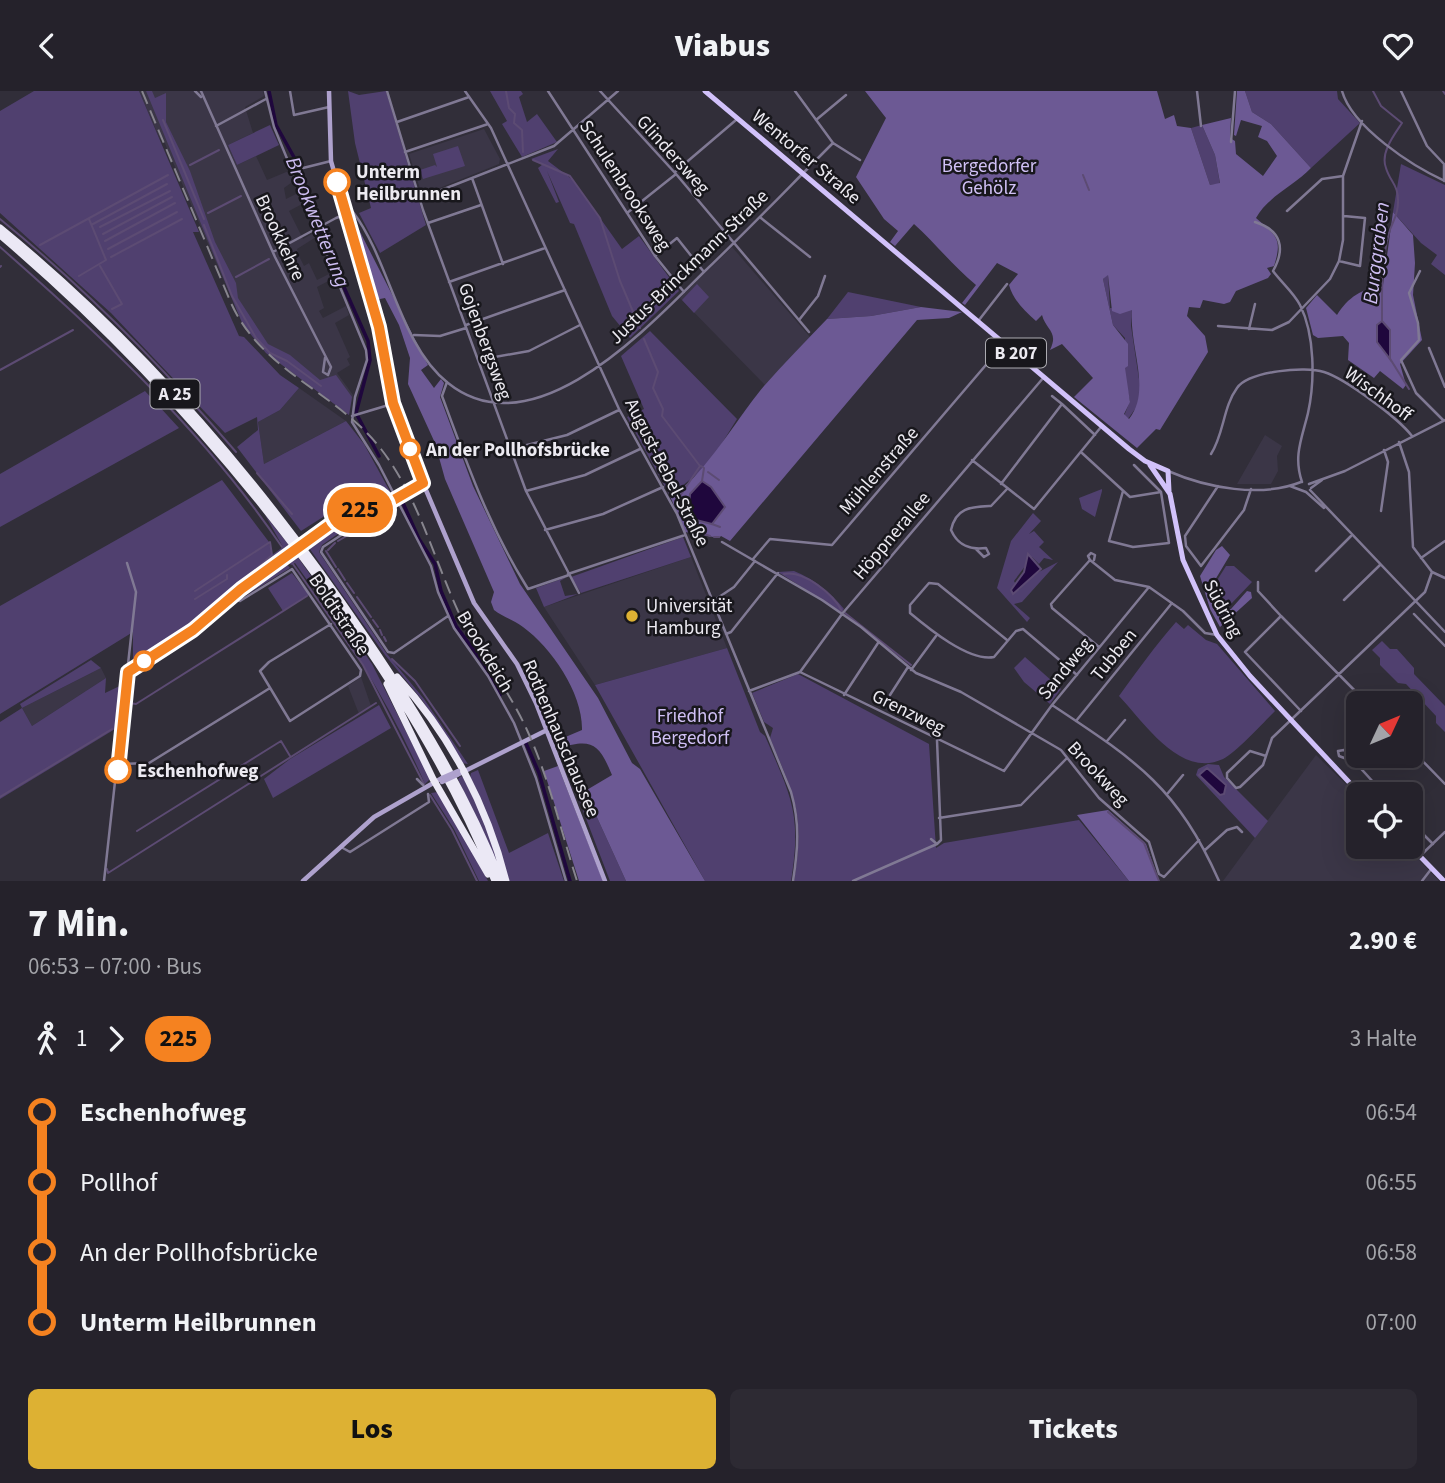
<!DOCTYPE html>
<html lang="de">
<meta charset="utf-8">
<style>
body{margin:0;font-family:"Source Sans 3",sans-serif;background:#2d2a33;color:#f1f3f6;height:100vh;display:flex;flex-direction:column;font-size:26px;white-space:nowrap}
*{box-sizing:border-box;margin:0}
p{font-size:23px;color:#a3a4a9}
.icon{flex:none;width:38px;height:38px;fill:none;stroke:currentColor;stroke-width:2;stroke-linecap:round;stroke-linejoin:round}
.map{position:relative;height:790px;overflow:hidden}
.drawer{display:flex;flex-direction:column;background:#25222b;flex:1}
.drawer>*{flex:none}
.badge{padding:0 14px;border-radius:23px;font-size:24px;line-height:46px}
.needle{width:46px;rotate:46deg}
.tools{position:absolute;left:1346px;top:600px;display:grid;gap:14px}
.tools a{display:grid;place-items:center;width:77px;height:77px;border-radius:10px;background:#25222b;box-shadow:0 7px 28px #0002,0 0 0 2px #423f47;font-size:35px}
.map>.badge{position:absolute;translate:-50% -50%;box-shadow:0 0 0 4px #fff}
.legs{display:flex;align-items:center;gap:10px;height:77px;padding:0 28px;font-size:23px}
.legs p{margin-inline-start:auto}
.head{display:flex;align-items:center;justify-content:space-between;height:119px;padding:0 28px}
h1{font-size:38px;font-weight:800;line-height:52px}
.primary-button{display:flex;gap:14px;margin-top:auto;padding:14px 28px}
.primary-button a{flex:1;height:80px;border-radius:10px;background:#ddb133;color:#111;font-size:28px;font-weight:800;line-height:80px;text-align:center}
.primary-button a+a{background:#2d2a33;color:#f1f3f6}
ul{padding:0 28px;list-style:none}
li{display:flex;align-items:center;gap:24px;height:70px;font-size:26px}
li i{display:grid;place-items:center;width:10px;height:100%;margin:0 9px;background:currentColor}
li i::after{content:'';width:18px;height:18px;margin:-9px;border:5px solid;border-radius:50%;background:#25222b}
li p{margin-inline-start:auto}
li:first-child i{background:linear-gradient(#0000 50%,currentColor 0)}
li:last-child i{background:linear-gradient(currentColor 50%,#0000 0)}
header{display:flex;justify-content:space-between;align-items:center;height:91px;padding:0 28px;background:#25222b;font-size:32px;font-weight:800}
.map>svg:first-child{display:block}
.built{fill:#3b3647}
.green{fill:#50406f}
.forest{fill:#6c5994;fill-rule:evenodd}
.water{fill:#1f073d;stroke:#5c4b73;stroke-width:2}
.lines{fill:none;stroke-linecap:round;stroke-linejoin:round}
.stream{stroke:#5c4b73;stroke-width:2}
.canal{stroke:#1f073d;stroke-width:3.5}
.street{stroke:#807994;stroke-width:2.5}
.secondary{stroke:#aea1cd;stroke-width:4.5}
.primary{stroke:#d1c1fa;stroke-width:5}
.highway{stroke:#ebe8f5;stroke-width:7}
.rail{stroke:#87858e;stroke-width:2;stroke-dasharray:14 7;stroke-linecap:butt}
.street-bridge{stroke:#807994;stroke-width:2.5}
.secondary-bridge{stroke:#aea1cd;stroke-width:4.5}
.line-1-casing{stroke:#fff;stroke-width:16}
.line-1{stroke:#f58220;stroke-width:10}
.stop-1-dot{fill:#fff;stroke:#f58220;stroke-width:3.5}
.poi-dot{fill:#ddb133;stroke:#18171c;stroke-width:2.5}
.labels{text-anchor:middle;stroke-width:5;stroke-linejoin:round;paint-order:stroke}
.shield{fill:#18171c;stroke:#acabb1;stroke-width:2}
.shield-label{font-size:18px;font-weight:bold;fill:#eceaf1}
.street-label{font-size:19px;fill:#eceaf1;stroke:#18171c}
.park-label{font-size:19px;fill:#d0c0f5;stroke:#18171c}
.stop-label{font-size:19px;font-weight:bold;fill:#eceaf1;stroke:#18171c;text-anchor:start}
.poi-label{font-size:19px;fill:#eceaf1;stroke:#18171c;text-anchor:start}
.water-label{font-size:21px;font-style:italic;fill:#cdbdf2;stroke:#18171c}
</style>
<header><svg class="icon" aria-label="back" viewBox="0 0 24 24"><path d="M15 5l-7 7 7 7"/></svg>Viabus<svg class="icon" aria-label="heart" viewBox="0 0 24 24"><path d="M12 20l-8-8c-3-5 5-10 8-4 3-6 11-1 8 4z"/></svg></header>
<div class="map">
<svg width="1445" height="790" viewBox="0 0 1445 790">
<rect width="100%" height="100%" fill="#312e39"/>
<path class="built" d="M139 0H263L264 5 245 16 253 42 228 54 237 74 256 65 267 89 291 79 295 89 284 97 286 108 300 101 304 112 289 120 303 148 314 142 316 146 297 158 300 167 304 175 309 172 317 189 331 182 334 187 317 196 324 217 319 220 323 227 346 215 349 224 335 232 350 266 347 268 350 274 337 282 353 304 349 324 266 262 243 234 163 48H160Z
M484 38 500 68 499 73 422 104 409 63Z
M732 156 810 246 765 294 680 207Z
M299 297 346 330 264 373 258 331 280 319Z
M1265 344 1282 355 1277 365 1278 380 1271 393H1237Z
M691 466 727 557 595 594 544 516Z
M101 577 106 587 32 635 22 617Z
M361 586 371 615 359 623 348 595Z
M1316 664 1358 705V756H1407L1439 790H1223Z"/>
<path class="green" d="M34 0H139L199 141H193L239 245 244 246 280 284 299 297 280 319 258 331 264 373 346 330 364 353 393 406 348 420 334 419 301 440 237 356 258 339 257 326 225 342 111 222 0 122V20Z
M146 0H152L155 7 166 2V31L190 80 215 151 236 192 238 207 268 253 290 264 320 289 336 284 352 306 349 324 266 262 243 234Z
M348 0 359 4 386 0 426 134 380 162 359 122 371 117 355 52Z
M490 0H521L523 3 519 6 527 31 537 23 557 51 522 66 502 33 507 30Z
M1245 0H1337L1338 8 1360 32 1311 77 1271 33 1252 21Z
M270 34 279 54 237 74 228 54Z
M1202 34 1215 64 1220 93 1210 94 1191 37Z
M458 55 465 75 423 88 420 79 435 74 437 76 433 63Z
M558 58 548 70 573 89 622 158 639 145 679 200 630 247 612 225 574 133 570 132 547 80 559 111 556 112 538 77 543 73 531 68Z
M1401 73 1445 94V184L1431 173 1437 164 1421 152 1393 121Z
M1083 102C1103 124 1117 151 1108 183L1084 117 1069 111Z
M1108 183 1110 217 1132 218 1131 235 1142 308 1128 328 1124 325 1130 310 1125 287V247L1113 234 1103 188Z
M697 193 709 206 694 222 682 209Z
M848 201 921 216 871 225 827 228Z
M650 240 737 328 709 373 670 405 627 326 644 318 621 265Z
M145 300 179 337 0 436V383Z
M222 389 269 451 272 464 283 456 265 424 292 458 236 498 201 531 133 574V541L0 623V515Z
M1102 398V400L1095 426 1082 418 1079 407Z
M371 420 322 454 319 461 387 563 424 608 468 673 462 672 422 609 385 564 307 454 348 427Z
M1033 422 1041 430 1029 443 1034 440 1044 451 1039 456 1053 469 1044 467 1039 473 1032 466 1014 490 1019 499 1031 485 1058 471 1022 511 1014 513 1030 527 1027 531 997 497 1011 450Z
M683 446 691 466 581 502 571 486Z
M295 462 372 573 430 688 425 693C391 614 345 542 295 472L291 474 287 468Z
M284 470 290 477 238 509 235 506Z
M1226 475H1234L1252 491 1231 513 1222 512 1216 505V491Z
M794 480C814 488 830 501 844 518L841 521 778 481Z
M292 482 309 504 283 520 268 497Z
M567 486 560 490 565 505 578 503 544 516 536 497Z
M1176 531 1184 538 1188 534 1206 549 1217 553 1275 620C1262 633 1238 660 1223 668 1180 688 1144 631 1119 605 1138 579 1155 555 1176 531Z
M1382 550 1390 558H1397L1414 577V583L1445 615V641L1436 632V625L1406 593 1398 592 1380 574V567L1372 559Z
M727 557 760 641 765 645C791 705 802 723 791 790H705L595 594Z
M1025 566 1061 598 1050 613 1024 591 1014 577Z
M91 569 101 577 22 617 32 635 106 587 105 602 124 593 120 635 0 708V631L22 617 20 613Z
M798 583 929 653 936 757 944 752 1079 729 1129 790H794C805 723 795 707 770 647L773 637 764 631 752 602Z
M379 614 391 637 273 707 264 688 290 668Z
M1208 673 1219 674 1224 686 1268 730 1255 747 1196 684 1198 678Z
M478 679 509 762 548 742 564 790H508L470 687 471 682Z
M461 685 464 687 486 733 502 784 458 688Z
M585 700 626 790H610L577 704Z
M438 701 441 705 488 790H479L454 738 431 702Z"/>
<path class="forest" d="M865 0H1157L1165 28 1174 24 1177 35 1191 37 1210 94 1220 92 1215 64 1202 34 1231 27 1230 47 1235 50 1236 63 1263 85 1277 65 1267 50 1258 46 1262 35 1241 29 1236 45 1234 44 1237 0H1245L1252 21 1271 33 1311 77C1295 94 1267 106 1256 127 1276 145 1283 147 1274 175L1267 177 1271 183 1268 187 1236 200 1230 211 1224 213 1203 209 1200 217 1189 216 1187 225 1205 245 1208 261 1160 339 1156 338 1137 357 1074 306 1093 287 1062 253 1050 259C1059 241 1046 239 1042 224L1036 230C1023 219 1013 208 1009 194L1018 183 997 172 965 214 962 212 976 194C953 175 936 153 914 133L895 155 890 151 898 140 884 128 856 86 886 27ZM1108 184 1112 220 1120 223 1132 219C1129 257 1152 299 1129 328L1124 323 1130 311 1125 277 1128 275V253L1113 234 1103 188Z
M1393 121 1413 144 1415 172 1413 204 1422 249 1400 273 1406 294 1403 298 1380 280 1374 287 1348 269 1349 252 1343 245 1318 247 1313 244 1306 217 1317 204 1337 224C1348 206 1362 198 1383 194Z
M354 129 428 274 421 279 434 297 441 288 444 292 440 306 473 395 520 493 598 607 632 672 640 678 705 790H626L585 700 612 684C599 653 593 647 559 657L556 650 582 639C583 603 552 557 523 536 514 529 503 526 494 519L491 511 494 501 445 388 435 352 408 293 410 267 399 234 385 207 375 209Z
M921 216 962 221 949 227 917 229 730 450 721 445 719 447 685 441 670 405C699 393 740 323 764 295 784 272 806 250 827 228L871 225ZM702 390 711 396 725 417 708 432 690 403Z
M1222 455 1230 464 1212 494V505L1223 518H1231L1247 500 1251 501 1252 507 1220 536 1210 518 1200 485 1216 459Z
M558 675 603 790H579L544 680Z
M1108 719 1146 753 1159 790H1129L1077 724Z"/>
<path class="water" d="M1382 230 1390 239V268L1377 251V234Z
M702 390 711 396 725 416 712 433 696 429 689 416 690 403Z
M1028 463 1041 478 1013 503 1011 499 1024 481Z
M1207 677 1226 694 1224 703 1220 704 1199 684Z"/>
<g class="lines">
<path class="stream" d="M506 0 509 17 515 23 514 32 522 39 523 61
M1373 0 1381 15 1402 32C1394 44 1380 62 1386 77 1390 91 1399 94 1398 112 1398 125 1392 131 1389 142 1381 170 1382 201 1382 229
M1443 0 1445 3
M163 29 204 128
M533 69 570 85 600 127 620 190 640 237
M190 74 219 59
M1083 84 1089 99
M208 122 241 105
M0 128C86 198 164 277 236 361
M93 133 167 93
M204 134 232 205 256 247 270 262 287 270 321 295
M100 136 170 100
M103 143 172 106
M105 150 175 112
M40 154 168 84
M0 156C103 246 205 342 282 456
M108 158 177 121
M111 166 182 128
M100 175 122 213 112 218
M0 176 1 175
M79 185 106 169 89 128
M236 186 269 168
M644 248 658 281 653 297 663 318 662 325 700 375 678 408 692 439 710 445
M1389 266 1409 298
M0 279 73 239
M701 375 704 377 702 390
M708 381 719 389
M257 382 292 423
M712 433 720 436
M364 434 369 431
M714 446H719
M338 450 360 437
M328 459 335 452
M326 460 336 476
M293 473 363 574 424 693
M338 478 345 489
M784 483C804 479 833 503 842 520
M347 492 354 502
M195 500 270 451 272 464 204 524
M357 506 371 526
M195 508 227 488V484
M845 522 911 574
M373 529 378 536
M380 539 382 544
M384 546 386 550
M392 568 415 590 460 655
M135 571 201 526
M129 612 136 613 307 505
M430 704 452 739 477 790
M0 706 112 638
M1108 721 1144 752 1159 790
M137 740 281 650 290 665
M107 778 108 782 376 612"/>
<path class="canal" d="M269 0 276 34 295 68 314 129 368 250 370 269 356 322 379 365
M399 403 419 448 435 473 441 500 456 535 484 573 500 604
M525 650 539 682 570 790"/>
<path class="street" d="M195 0 201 6
M201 0 275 166 331 276 328 284 323 281 325 267
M265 0 274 36 366 259 367 269 355 306 352 331 379 374 431 475 438 501 454 537 488 585 514 632 536 687 566 790
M290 0 294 24 329 16
M387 0 423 119 526 400 579 502
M465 0 491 37 619 318 677 423 791 701C800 732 798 758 793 790
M548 0 655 165 684 201
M600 0 676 83 809 241
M795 0 833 52 860 69
M1197 0 1201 35
M1342 0C1352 36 1412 75 1445 90
M1401 0 1427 55 1444 73V90
M816 29 846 4
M397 31 469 6
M216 35 266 8
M1231 51 1235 0
M405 61 488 33
M303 77 331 70
M675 81 736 29
M472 87 503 173
M421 107 554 55 618 0
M1287 120 1322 88 1343 85
M627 122 676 83
M761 127 810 166
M1255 131C1281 139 1286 157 1273 180 1281 191 1294 202 1300 214 1315 244 1315 290 1308 322 1302 347 1293 365 1302 391
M428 132 481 114
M273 161 336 127 353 121C390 170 399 253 448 292 534 361 649 235 705 180 749 138 790 95 833 52
M656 164 677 147 704 181
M1339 170 1360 175 1365 127 1344 125
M1420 180 1409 202 1418 232 1419 249 1401 269 1416 302 1443 329
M449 191 545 157
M799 229 818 205 825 185
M979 229 1007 193
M466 234 565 199
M1218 235 1272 239 1289 231 1330 188 1339 170 1343 149V85L1362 30
M1249 238 1255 213
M414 244 440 245 466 237
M1429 257 1445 296
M478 269 529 260 580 234
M447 291 442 305C466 370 488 433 525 493L528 498 569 484
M1052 305 1062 313
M352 325 392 313
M511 358 567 344 619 319
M1082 362 1130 406 1161 401
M1211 363C1224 343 1223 316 1237 297 1249 280 1305 275 1324 281 1346 288 1398 327 1412 345
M972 369 1034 418 1101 336
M1168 380C1207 397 1261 407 1301 391
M1001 393 1062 313 1095 344
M1309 393 1345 380 1445 329
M1218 395 1185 445 1186 455 1201 475 1244 419 1251 398
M1290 395 1306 401 1324 417
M1311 397 1322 389
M1310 399 1445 541
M526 400 585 384 640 358
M1123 400 1109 450 1133 456 1169 452 1161 401 1134 374
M374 416 372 424 323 456 321 461 388 561 394 562 448 525
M1381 420 1388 371 1384 359
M545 439 603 423 663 396
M308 449 345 424 390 411 423 392
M722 451 822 509 861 536 916 582 961 601 1061 659 1099 707 1149 751 1159 783 1164 786 1199 749
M976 458 984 466 989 463 986 457C970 459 958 455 951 439 956 416 971 416 991 415L1007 398
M1421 467 1445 450
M753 468 770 448 832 454 1003 254
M1090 469 1088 465 1091 462 1095 464 1094 469
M1316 480 1351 445
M1432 481 1445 487
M568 483 685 444
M1258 491V500L1281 525
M230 507 240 510 292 478 361 579 360 585 290 630 260 580 269 571 331 533
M1344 509 1380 474
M713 510 734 496 755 470
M1414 523 1445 555
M726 543 731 541 778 482
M1007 549 938 493 929 492 910 514V522C928 537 969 571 994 566L1016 540 1023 538 1077 584
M1099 556 1052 517 1051 513 1090 469 1115 489 1149 496 1183 520 1205 542 1217 544
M911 579 936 545
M129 580 193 539 284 467
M800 581 1004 680 1052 614 1149 496
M749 600 800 581 842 523 1044 286
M844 604 878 552
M890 604 908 576
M1052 614C1135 669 1177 695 1219 790
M1301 620 1245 561 1281 525 1367 612
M1076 630 1172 512
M1107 650 1125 629
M1410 657 1445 693
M1266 665 1250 660 1227 682V687L1236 697 1240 696 1263 674 1272 647 1425 501 1432 481 1413 456 1409 381 1399 351
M1352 670 1339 665 1338 660 1344 659 1385 704
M120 673 149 672 270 597
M417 688 423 694
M1168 702 1183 684
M939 727 1021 714 1067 667
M1410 730 1433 753
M931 748 937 753
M937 753 941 749 937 649
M341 756 350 761 429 711 428 703
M1205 759 1227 739 1237 736 1242 741
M1420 765 1445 741
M104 790 136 501 127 472
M853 790 937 753
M1422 790 1432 777"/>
<path class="secondary" d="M329 0 331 70 379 236 393 312 423 392 474 512 517 573 536 612 605 790
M457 684 547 639
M303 790 374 726 442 687"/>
<path class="primary" d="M705 0 1129 358 1145 370 1168 380 1169 400
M1150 374 1170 403 1183 469 1217 544 1250 585 1361 704
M1410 755 1444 790"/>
<path class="highway" d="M0 137C142 253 263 394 365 545 418 623 467 702 501 790
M0 144C131 255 245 383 344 523 403 607 457 695 495 790
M397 586C450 643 487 715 506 790
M387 593 433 688 488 783"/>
<path class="rail" d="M142 0 231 212C262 281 337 301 381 358 418 406 433 465 458 520 478 561 508 597 527 639 549 687 561 740 577 790"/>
<path class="street-bridge" d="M284 467 308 449"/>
<path class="secondary-bridge" d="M442 687 458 680
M442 691 457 684"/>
</g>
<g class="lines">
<defs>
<path id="line-1" d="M118 679 128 581 193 539 241 498 335 430 390 411 423 392 393 312 379 236 337 91"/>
</defs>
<use href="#line-1" class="line-1-casing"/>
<use href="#line-1" class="line-1"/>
</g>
<g class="stop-1-dot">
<circle cx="337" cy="91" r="12"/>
<circle cx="410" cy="358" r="9"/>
<circle cx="144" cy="570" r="9"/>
<circle cx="118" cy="679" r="12"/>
</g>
<circle class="poi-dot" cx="632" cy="525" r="7"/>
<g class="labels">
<g class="shield">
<rect x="986" y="247.5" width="60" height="29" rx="5"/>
<rect x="150.5" y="288.5" width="49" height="29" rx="5"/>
</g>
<g class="shield-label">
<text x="1016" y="268">B 207</text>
<text x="175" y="309">A 25</text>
</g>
<g class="street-label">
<text transform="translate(674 63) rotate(48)" y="7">Glindersweg</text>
<text transform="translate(807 65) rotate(40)" y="7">Wentorfer Straße</text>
<text transform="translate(626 94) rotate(57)" y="7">Schulenbrooksweg</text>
<text transform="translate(281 146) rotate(65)" y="7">Brookkehre</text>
<text transform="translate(688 175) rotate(-44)" y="7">Justus-Brinckmann-Straße</text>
<text transform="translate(486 250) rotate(70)" y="7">Gojenbergsweg</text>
<text transform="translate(1379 302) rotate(36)" y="7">Wischhoff</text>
<text transform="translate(878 379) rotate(-49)" y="7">Mühlenstraße</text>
<text transform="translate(668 381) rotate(63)" y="7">August-Bebel-Straße</text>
<text transform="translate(891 444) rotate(-50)" y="7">Höppnerallee</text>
<text transform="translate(1224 517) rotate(62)" y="7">Südring</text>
<text transform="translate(340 523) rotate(56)" y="7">Boldtstraße</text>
<text transform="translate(486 560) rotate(59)" y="7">Brookdeich</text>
<text transform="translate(1113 563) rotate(-51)" y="7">Tubben</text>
<text transform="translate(1064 577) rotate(-51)" y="7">Sandweg</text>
<text transform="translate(909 620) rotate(26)" y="7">Grenzweg</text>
<text transform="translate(562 647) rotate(67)" y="7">Rothenhauschaussee</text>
<text transform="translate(1099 682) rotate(47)" y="7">Brookweg</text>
</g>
<g class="park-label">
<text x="989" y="81">Bergedorfer<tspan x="989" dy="22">Gehölz</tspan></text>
<text x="690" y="631">Friedhof<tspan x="690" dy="22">Bergedorf</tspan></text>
</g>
<g class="stop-label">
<text x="356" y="87">Unterm<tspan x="356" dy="22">Heilbrunnen</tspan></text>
<text x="426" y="365">An der Pollhofsbrücke</text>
<text x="137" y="686">Eschenhofweg</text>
</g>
<g class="poi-label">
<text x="646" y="521">Universität<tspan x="646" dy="22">Hamburg</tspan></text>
</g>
<g class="water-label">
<text transform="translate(318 131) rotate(68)" y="7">Brookwetterung</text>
<text transform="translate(1376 162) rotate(-83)" y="7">Burggraben</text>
</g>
</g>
</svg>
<div class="tools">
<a><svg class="needle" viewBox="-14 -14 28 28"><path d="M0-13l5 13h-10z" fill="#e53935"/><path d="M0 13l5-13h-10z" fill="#a3a4a9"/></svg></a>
<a><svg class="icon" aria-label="locate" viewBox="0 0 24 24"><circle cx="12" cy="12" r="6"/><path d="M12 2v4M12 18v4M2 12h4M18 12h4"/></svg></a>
</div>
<b class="badge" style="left:360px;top:419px;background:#f58220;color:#111">225</b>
</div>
<section class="drawer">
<div class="head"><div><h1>7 Min.</h1><p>06:53 – 07:00 · Bus</p></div><b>2.90 €</b></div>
<div class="legs"><svg class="icon" aria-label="walk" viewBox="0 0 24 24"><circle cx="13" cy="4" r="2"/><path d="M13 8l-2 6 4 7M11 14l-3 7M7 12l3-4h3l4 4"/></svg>1<svg class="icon" aria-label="forward" viewBox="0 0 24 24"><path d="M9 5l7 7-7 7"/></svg><b class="badge" style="background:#f58220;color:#111">225</b><p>3 Halte</p></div>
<ul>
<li><i style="color:#f58220"></i><b>Eschenhofweg</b><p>06:54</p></li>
<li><i style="color:#f58220"></i><span>Pollhof</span><p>06:55</p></li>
<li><i style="color:#f58220"></i><span>An der Pollhofsbrücke</span><p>06:58</p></li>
<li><i style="color:#f58220"></i><b>Unterm Heilbrunnen</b><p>07:00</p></li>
</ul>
<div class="primary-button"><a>Los</a><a>Tickets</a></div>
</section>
